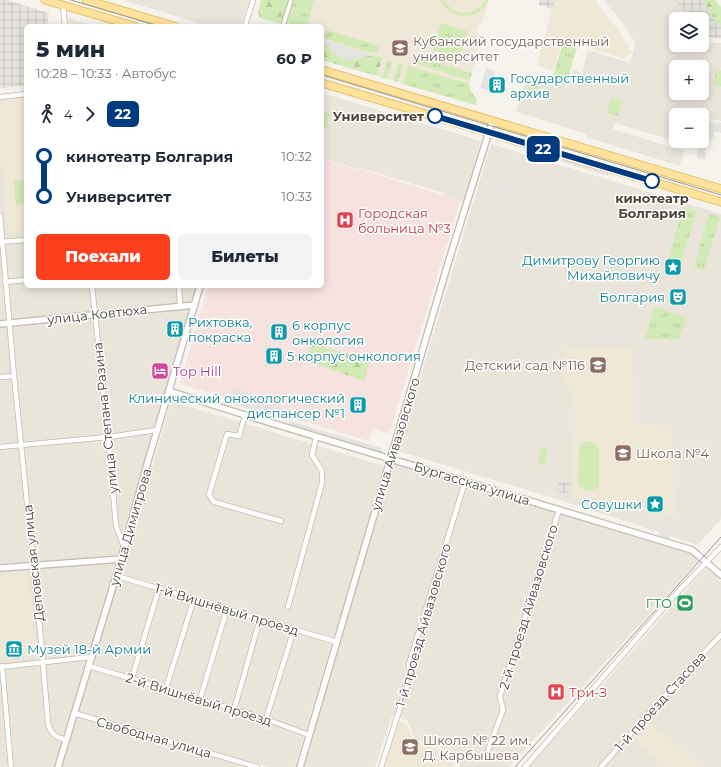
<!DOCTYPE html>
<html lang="ru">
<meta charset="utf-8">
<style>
body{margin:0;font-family:Montserrat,sans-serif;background:#f2f2f3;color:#1f2937;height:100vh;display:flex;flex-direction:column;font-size:15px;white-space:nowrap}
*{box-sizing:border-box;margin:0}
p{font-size:13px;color:#747a83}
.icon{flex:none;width:22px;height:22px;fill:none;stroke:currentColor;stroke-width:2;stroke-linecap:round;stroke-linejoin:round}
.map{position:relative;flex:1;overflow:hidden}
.side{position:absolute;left:24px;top:24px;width:300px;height:264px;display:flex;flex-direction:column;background:#fff;border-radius:6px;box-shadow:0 2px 10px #0003}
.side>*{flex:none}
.badge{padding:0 8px;border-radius:6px;font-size:14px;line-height:26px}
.buttons{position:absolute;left:669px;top:12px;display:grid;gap:8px}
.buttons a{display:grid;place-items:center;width:40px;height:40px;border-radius:6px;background:#fff;box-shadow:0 2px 10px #0003;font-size:20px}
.map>.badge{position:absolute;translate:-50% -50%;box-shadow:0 0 0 2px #fff}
.legs{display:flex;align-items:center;gap:6px;height:44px;padding:0 12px;font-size:13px}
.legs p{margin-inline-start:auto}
.head{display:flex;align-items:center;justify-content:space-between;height:68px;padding:0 12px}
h1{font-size:22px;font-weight:800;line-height:30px}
.primary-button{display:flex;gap:8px;margin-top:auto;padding:8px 12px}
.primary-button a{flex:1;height:46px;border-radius:6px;background:#fc3f1d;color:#fff;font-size:16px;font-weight:800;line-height:46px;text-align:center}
.primary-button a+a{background:#f2f2f3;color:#1f2937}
ul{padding:0 12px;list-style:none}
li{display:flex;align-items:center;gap:14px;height:40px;font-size:15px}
li i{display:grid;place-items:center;width:6px;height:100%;margin:0 5px;background:currentColor}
li i::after{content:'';width:10px;height:10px;margin:-5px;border:3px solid;border-radius:50%;background:#fff}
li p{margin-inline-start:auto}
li:first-child i{background:linear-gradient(#0000 50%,currentColor 0)}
li:last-child i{background:linear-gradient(currentColor 50%,#0000 0)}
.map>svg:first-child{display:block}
.residential{fill:#eae5da;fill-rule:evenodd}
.industrial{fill:url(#industrial-grid)}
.education{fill:#efe8d6}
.medical{fill:#f6e3e0}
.grass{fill:url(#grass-tufts)}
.forest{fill:url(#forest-firs)}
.pitch{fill:#d2eab5}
.parking{fill:#e5e3e0}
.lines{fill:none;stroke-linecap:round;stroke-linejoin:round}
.pedestrian-casing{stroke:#c2bbae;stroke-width:5.5}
.minor-casing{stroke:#c2bbae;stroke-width:6}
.tertiary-casing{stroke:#c2bbae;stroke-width:8}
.primary-casing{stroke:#e6c16a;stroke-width:9}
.pedestrian{stroke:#fff;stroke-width:3.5}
.minor{stroke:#fff;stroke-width:4.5}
.tertiary{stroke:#fff;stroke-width:5.5}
.primary{stroke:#ffe39c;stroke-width:7}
.tram{stroke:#9a9a9a;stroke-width:1}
.line-1-casing{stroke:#fff;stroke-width:9}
.line-1{stroke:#003b80;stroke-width:6}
.stop-1-dot{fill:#fff;stroke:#003b80;stroke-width:2}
.labels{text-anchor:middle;stroke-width:3;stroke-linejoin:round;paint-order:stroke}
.education-label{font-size:13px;fill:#785e54;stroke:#fff;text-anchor:start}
.culture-label{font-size:13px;fill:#0d838f;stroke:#fff;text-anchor:start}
.stop-label{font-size:13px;font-weight:bold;fill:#4b4439;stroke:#fff;text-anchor:end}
.health-label{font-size:13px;fill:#be3a42;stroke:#fff;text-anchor:start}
.street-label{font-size:13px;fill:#4b4439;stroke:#fff}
.hotel-label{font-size:13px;fill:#b23c85;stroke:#fff;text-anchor:start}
.leisure-label{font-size:13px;fill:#27864d;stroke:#fff;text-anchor:end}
</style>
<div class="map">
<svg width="721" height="767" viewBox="0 0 721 767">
<defs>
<pattern id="industrial-grid" width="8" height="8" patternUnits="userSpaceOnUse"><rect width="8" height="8" fill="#e6e2dd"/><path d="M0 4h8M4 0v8" fill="none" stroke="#c7c3be"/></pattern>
<pattern id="grass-tufts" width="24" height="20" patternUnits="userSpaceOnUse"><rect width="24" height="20" fill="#d2eab5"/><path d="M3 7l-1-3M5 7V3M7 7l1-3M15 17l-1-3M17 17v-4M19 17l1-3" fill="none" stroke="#b6ca9c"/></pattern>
<pattern id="forest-firs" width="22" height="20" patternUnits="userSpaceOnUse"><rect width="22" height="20" fill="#d2eab5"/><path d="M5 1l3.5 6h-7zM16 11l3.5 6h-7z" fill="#b6ca9c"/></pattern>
</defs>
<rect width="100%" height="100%" fill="#f6f3ec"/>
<path class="residential" d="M123 0H249L241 26H208Z
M604 0H676L691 19H676V45H702V33L710 43H721V121L702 117V115H676V141H694L692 146 614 123 613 129 684 151 680 166 586 137 587 134 516 112 527 75 568 87 573 70 582 73 588 50 630 63 635 44 627 29ZM676 67H702V93H676Z
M322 93 481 141 464 202 444 196V193L360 168 357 169 322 158Z
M26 95V286H197L58 767H0V97Z
M491 144 721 214V519L698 545 563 501 398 451Z
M171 401 384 466 335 639 121 575Z
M393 463 650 539 689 553 698 561 509 767H460L450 751 415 739 407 720 392 715 375 767H302Z
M706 568 721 581V767H529Z
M119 578 332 642 295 767H269L77 711 90 663Z
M76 716 247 767H60Z"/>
<path class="industrial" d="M0 0H6L49 13 47 26H26V86L0 88Z
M540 0H556L552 9 539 5Z
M675 0H701L709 9 707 11 721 27V39L711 37 706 39 702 34V19H690Z
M559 481 571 484 568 494 556 491Z"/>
<path class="education" d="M294 0H489L482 23 478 25 476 31 481 36 469 84 470 89 477 100 476 105 322 60V26H286Z
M556 0H595L619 31 632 52 624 59 563 40 553 71 537 66 552 9Z
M68 18 96 26H69Z
M26 98V231L8 233 0 154V101Z
M632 347 633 408 632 423 671 426 675 516 572 497 575 408 572 405V389L562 381 564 349Z
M29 574 36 655 0 658V576Z
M399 721 406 723 414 741 447 752 455 767H384Z
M649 722 700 767H664L634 739Z"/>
<path class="medical" d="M322 159 357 170 360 169 460 201 389 434 373 429 369 441 180 384 208 286H322Z"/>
<path class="grass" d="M294 0H314L307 26H286Z
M718 3 721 7V27L707 11Z
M441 23 467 31 459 58 433 50Z
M327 30 380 46 378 51 373 53 322 38V35L325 36Z
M563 44 577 48 566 85 551 81Z
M415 56 472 73 470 80 413 63Z
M388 60 392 62 387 79 382 78Z
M398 64 403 65 398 82 393 81Z
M408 66 469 84 470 89 477 100 476 105 403 84Z
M716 70 721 71V87L714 85Z
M529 82 539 85 536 97 526 94Z
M611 97 623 101 618 116 606 113Z
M683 207 697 211 681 263 668 259Z
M709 214 720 217 704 271 694 267Z
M655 307 687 318 679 339H643L646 334Z"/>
<path class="forest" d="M261 0H294L286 25 260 18 258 12Z
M701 0H715L718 3 709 9Z
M322 42C328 43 333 56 344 59 355 62 360 57 369 56 373 55 378 57 382 59L377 76 322 60Z
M312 343 370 361 364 381 307 361Z"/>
<path class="pitch" d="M440 0H444C453 17 476 17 485 0H489C479 22 450 21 440 0Z
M322 111 330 114 326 128 322 127Z
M26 180V204L16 205 14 181Z
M589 441 595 444 599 449V486C592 492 584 492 578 485L579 447 582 443Z
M540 447 547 448 545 466 538 464Z"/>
<path class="parking" d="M326 41 348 47 371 54 363 58 354 60 345 59 333 52 328 47 325 42Z
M486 68 495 71 494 76H492L488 90 480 88Z
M708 121 721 123V133L714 131 713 138 706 148 705 160 697 158V152L700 141H702L704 124Z
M560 158 609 172 608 176 559 161Z
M502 184 515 187 512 198 499 195Z
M233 388 259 396 258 400 282 408 279 419 229 403Z
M289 421 382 448 380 454 288 427Z
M661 528 671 532 668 539 659 536Z"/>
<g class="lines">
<defs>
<path id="pedestrian" d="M283 26 291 0"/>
<path id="minor" d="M63 5 65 26
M245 26 253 0
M0 97 26 94
M0 215 14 376 41 640 48 723C51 734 55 737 66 740
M0 242 26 240
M5 282 26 280
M92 286 108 437 116 526 124 547
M179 286 180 306
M0 377 14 376
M245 415 239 436 227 434 209 495 214 502 281 521
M0 447 108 437 157 430
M117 576 337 642
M288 607 322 483V471L312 455 316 437
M2 666 11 767
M89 666 266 719 309 735
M0 667 91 657
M132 678 159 588
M166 688 194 599
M200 699 227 609
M234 710 260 619
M74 713 257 767
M266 719 294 629
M488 750 503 710 500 696 559 510
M381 767 407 686 409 675V664L465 482
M525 767 672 598 721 547
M601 767 695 662 721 635"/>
<path id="tertiary" d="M0 324 195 305
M169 391 245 415 692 550 721 575
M0 568 122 559
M58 767 118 570 148 461 200 286
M300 767 449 260 492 122"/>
<path id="primary" d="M45 0 134 26
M86 0 174 26
M322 70 721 189
M322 83 721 202"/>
</defs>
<use href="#pedestrian" class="pedestrian-casing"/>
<use href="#minor" class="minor-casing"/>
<use href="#tertiary" class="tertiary-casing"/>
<use href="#primary" class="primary-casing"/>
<use href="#pedestrian" class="pedestrian"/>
<use href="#minor" class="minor"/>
<use href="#tertiary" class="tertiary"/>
<use href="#primary" class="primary"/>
<path class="tram" d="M71 0 158 26
M322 75 721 195
M515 767 721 537"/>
</g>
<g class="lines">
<defs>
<path id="line-1" d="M435 116 652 181"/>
</defs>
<use href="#line-1" class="line-1-casing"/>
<use href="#line-1" class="line-1"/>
</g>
<defs>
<symbol id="university-square" viewBox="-11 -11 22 22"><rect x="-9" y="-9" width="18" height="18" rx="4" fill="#8d6e63" stroke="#fff"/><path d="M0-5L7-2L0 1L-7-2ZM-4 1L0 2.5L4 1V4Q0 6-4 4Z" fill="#fff"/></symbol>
<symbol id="building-square" viewBox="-11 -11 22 22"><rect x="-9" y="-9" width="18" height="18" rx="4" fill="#0f9aa8" stroke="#fff"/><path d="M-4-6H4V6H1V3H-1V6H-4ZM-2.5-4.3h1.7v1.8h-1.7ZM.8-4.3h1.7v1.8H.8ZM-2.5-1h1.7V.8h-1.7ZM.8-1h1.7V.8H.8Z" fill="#fff"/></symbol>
<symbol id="hospital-square" viewBox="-11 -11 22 22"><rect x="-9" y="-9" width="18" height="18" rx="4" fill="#e0444e" stroke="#fff"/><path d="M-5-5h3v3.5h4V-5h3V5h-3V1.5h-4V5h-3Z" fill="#fff"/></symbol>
<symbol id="sight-square" viewBox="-11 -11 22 22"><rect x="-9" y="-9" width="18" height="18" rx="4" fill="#0f9aa8" stroke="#fff"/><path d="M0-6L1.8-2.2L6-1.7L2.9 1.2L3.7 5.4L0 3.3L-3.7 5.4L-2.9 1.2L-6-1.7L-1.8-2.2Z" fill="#fff"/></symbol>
<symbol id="theatre-square" viewBox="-11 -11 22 22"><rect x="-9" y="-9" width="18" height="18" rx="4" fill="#0f9aa8" stroke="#fff"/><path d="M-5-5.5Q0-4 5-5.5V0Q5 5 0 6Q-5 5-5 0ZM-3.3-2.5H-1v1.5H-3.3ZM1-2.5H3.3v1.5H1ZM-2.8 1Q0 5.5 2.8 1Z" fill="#fff"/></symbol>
<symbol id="school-square" viewBox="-11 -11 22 22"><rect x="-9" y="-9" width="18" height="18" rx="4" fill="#8d6e63" stroke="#fff"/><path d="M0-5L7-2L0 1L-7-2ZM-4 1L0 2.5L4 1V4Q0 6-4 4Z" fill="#fff"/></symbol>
<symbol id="hotel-square" viewBox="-11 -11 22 22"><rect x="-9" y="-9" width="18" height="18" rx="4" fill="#d1479c" stroke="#fff"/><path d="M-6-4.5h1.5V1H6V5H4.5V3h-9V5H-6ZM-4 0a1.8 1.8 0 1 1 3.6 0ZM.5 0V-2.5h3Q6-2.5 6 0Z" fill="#fff"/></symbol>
<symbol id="stadium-square" viewBox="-11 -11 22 22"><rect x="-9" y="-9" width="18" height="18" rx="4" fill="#2e9e5b" stroke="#fff"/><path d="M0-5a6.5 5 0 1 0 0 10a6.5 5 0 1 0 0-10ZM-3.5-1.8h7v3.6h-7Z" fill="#fff"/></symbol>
<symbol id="museum-square" viewBox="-11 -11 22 22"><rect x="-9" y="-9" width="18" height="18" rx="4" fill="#0f9aa8" stroke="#fff"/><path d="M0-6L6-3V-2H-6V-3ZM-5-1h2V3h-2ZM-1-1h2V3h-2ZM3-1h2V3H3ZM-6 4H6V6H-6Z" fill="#fff"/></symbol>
</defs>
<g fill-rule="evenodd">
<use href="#university-square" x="390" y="38" width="20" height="20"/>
<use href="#building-square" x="487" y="75" width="20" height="20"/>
<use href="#hospital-square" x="335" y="210" width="20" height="20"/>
<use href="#sight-square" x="663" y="257" width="20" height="20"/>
<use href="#theatre-square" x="668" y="287" width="20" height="20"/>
<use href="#building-square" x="165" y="319" width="20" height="20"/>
<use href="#building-square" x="269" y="322" width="20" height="20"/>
<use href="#building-square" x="264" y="346" width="20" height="20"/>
<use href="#school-square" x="588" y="355" width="20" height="20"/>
<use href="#hotel-square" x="150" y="361" width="20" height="20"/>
<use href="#building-square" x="348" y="395" width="20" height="20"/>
<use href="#school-square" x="613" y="443" width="20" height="20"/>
<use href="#sight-square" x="645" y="494" width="20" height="20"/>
<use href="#stadium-square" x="675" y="593" width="20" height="20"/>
<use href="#museum-square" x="4" y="639" width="20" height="20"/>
<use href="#hospital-square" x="546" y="682" width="20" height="20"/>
<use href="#school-square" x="400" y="737" width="20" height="20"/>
</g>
<g class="stop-1-dot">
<circle cx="435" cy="116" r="7"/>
<circle cx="652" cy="181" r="7"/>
</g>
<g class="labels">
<g class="education-label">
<text x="413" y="46">Кубанский государственный<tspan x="413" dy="15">университет</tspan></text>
<text x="585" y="370" text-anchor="end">Детский сад №116</text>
<text x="636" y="458">Школа №4</text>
<text x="423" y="745">Школа № 22 им.<tspan x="423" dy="15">Д. Карбышева</tspan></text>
</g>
<g class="culture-label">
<text x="510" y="83">Государственный<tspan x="510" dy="15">архив</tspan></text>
<text x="660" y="265" text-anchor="end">Димитрову Георгию<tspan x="660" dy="15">Михайловичу</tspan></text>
<text x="665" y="302" text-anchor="end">Болгария</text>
<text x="188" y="327">Рихтовка,<tspan x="188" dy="15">покраска</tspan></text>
<text x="292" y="330">6 корпус<tspan x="292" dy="15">онкология</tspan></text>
<text x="287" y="361">5 корпус онкология</text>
<text x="345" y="403" text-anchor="end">Клинический онокологический<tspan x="345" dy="15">диспансер №1</tspan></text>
<text x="642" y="509" text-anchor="end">Совушки</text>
<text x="27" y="654">Музей 18-й Армии</text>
</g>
<g class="stop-label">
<text x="424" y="121">Университет</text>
<text x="652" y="203" text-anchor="middle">кинотеатр<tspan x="652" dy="15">Болгария</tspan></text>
</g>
<g class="health-label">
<text x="358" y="218">Городская<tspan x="358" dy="15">больница №3</tspan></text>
<text x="569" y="697">Три-З</text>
</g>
<g class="street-label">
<text transform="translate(97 314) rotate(-6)" y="5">улица Ковтюха</text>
<text transform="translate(105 418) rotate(-96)" y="5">улица Степана Разина</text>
<text transform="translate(395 444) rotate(-73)" y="5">улица Айвазовского</text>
<text transform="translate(472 483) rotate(17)" y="5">Бургасская улица</text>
<text transform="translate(130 527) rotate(-74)" y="5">улица Димитрова</text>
<text transform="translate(33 563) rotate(-96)" y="5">Деповская улица</text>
<text transform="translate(528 607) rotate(-73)" y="5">2-й проезд Айвазовского</text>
<text transform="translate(227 609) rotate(17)" y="5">1-й Вишнёвый проезд</text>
<text transform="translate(423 625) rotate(-74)" y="5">1-й проезд Айвазовского</text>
<text transform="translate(199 699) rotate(17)" y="5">2-й Вишнёвый проезд</text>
<text transform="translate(660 701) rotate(-48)" y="5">1-й проезд Стасова</text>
<text transform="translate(154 737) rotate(16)" y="5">Свободная улица</text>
</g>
<g class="hotel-label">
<text x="173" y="376">Top Hill</text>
</g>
<g class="leisure-label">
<text x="672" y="608">ГТО</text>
</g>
</g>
</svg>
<div class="buttons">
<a><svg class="icon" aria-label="layers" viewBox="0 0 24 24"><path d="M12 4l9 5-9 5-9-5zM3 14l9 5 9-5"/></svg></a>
<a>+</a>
<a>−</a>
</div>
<b class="badge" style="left:543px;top:149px;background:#003b80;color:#fff">22</b>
<section class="side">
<div class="head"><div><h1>5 мин</h1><p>10:28 – 10:33 · Автобус</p></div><b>60 ₽</b></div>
<div class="legs"><svg class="icon" aria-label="walk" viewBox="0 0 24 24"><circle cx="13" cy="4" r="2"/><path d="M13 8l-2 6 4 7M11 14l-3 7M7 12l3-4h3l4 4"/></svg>4<svg class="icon" aria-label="forward" viewBox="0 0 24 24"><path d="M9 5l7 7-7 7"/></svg><b class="badge" style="background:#003b80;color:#fff">22</b></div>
<ul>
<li><i style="color:#003b80"></i><b>кинотеатр Болгария</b><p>10:32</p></li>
<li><i style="color:#003b80"></i><b>Университет</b><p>10:33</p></li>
</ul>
<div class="primary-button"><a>Поехали</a><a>Билеты</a></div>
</section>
</div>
